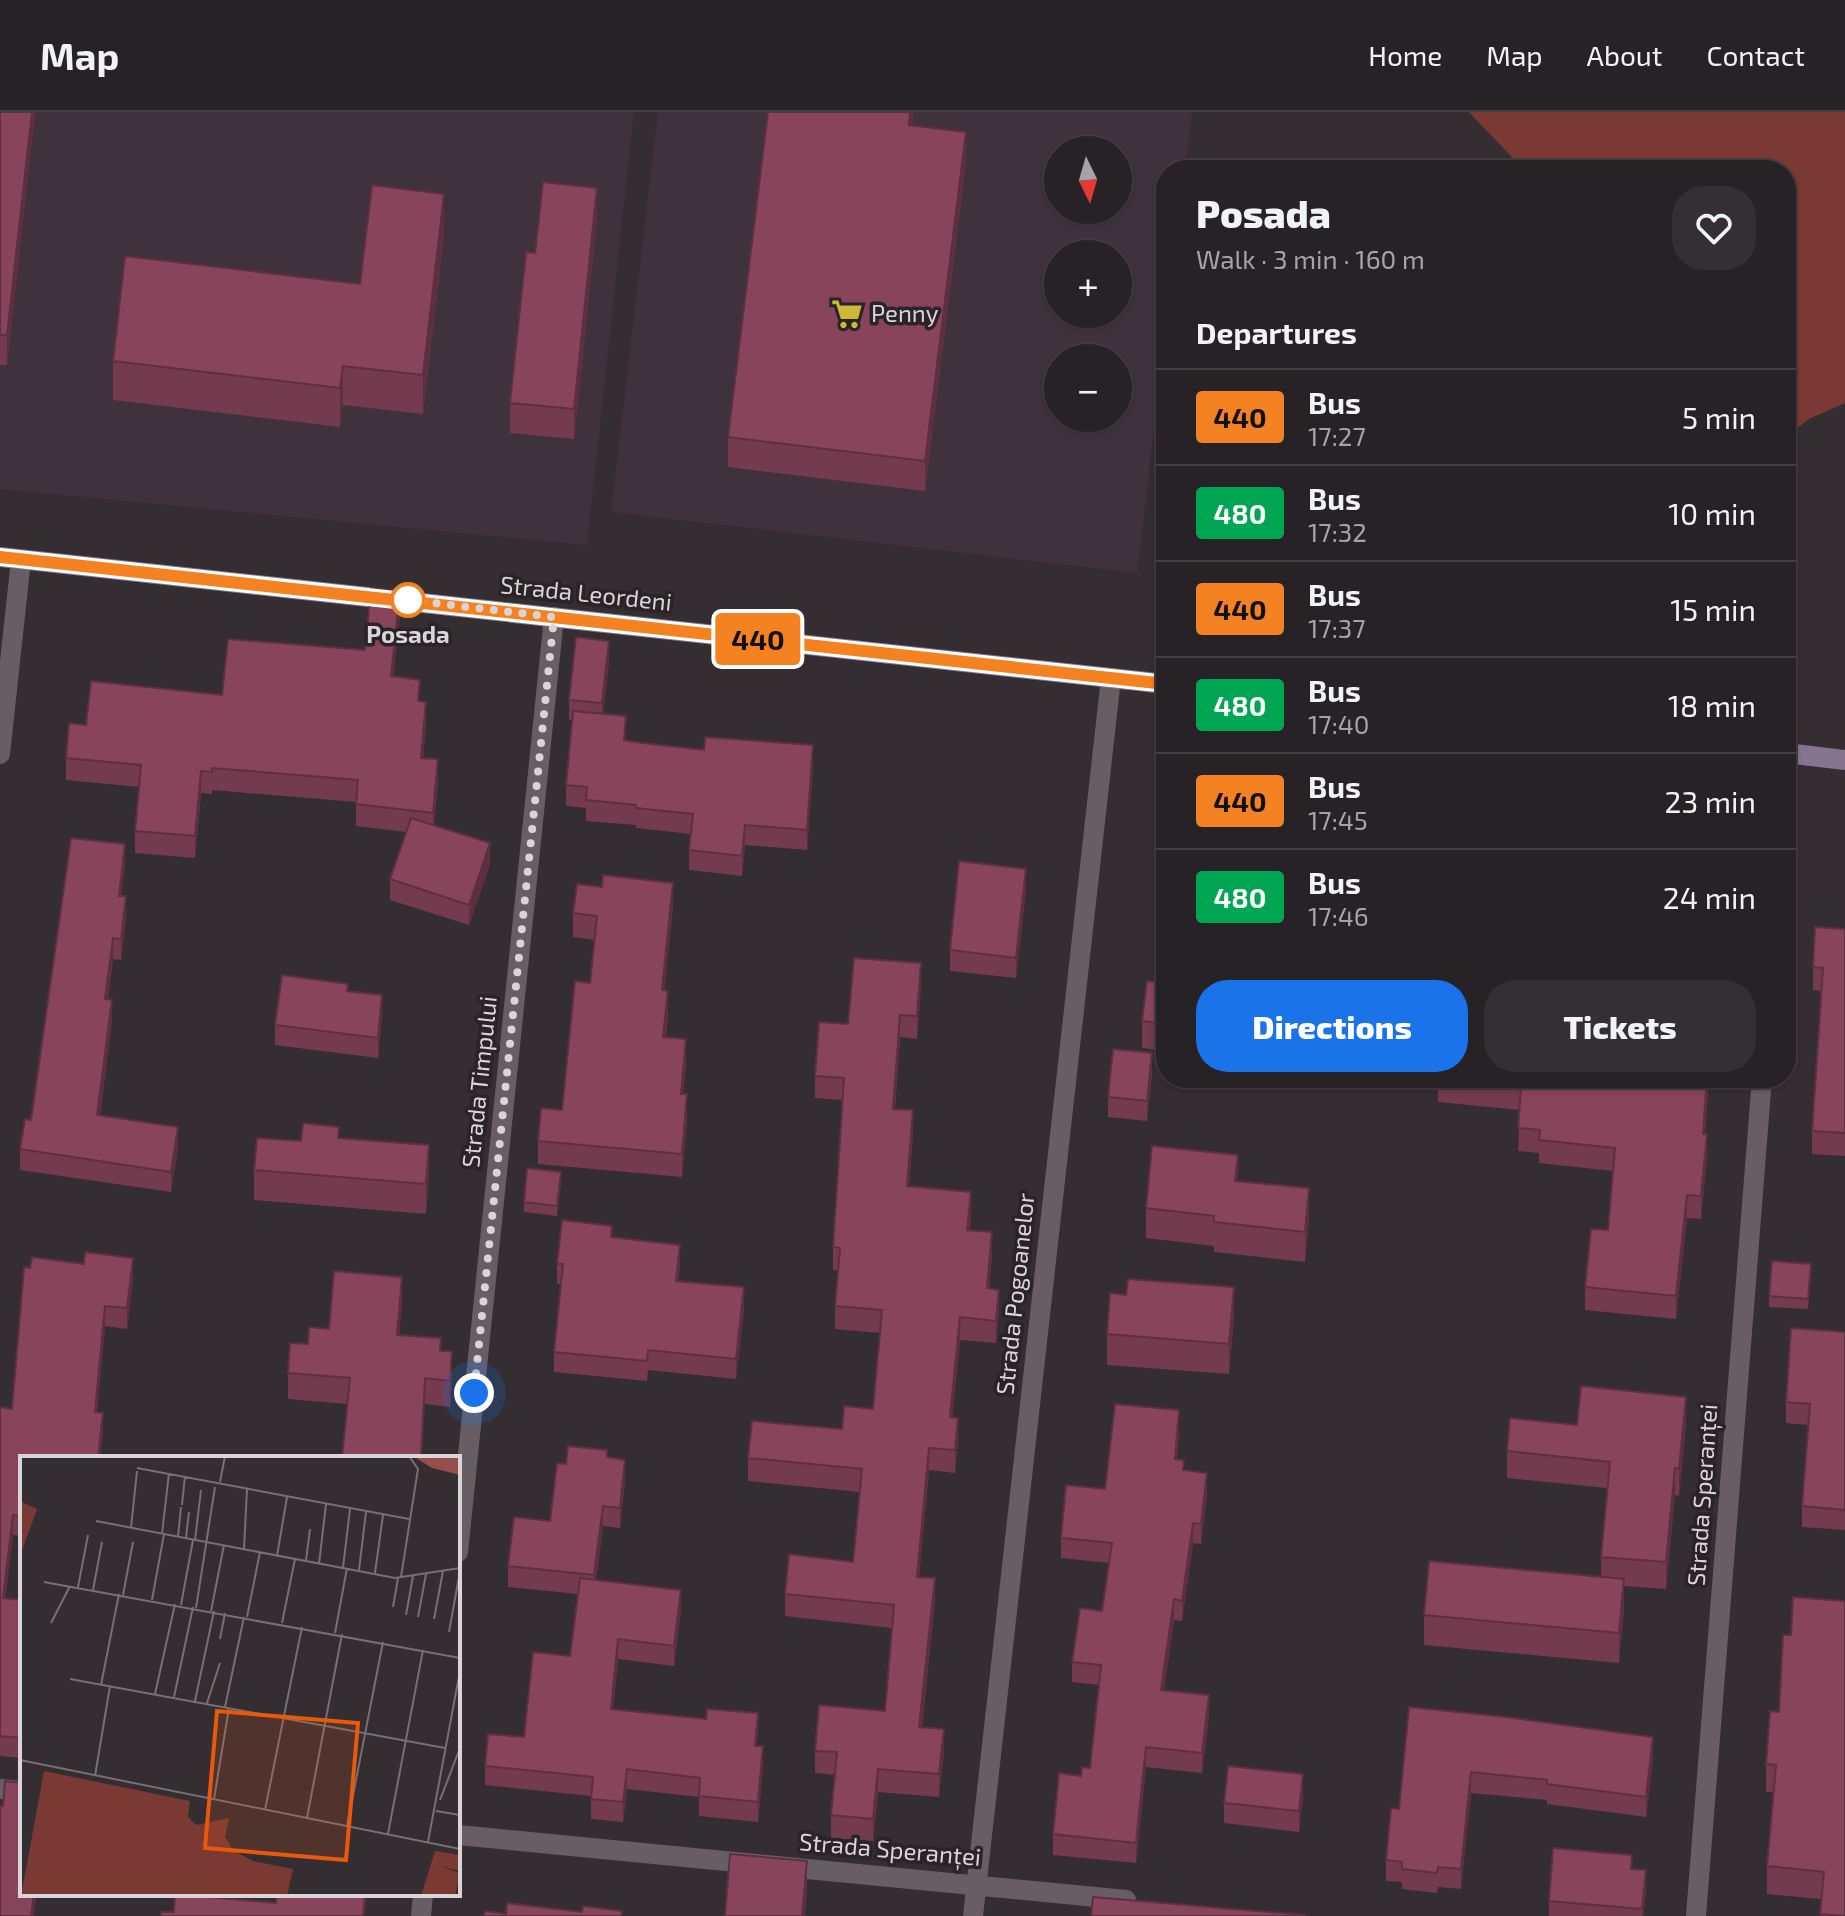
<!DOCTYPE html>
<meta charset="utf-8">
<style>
body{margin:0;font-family:"Exo 2",sans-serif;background:#332f32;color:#f1f3f6;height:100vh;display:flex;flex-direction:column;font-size:30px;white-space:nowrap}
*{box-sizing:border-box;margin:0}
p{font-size:26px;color:#a4a4a7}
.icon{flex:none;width:44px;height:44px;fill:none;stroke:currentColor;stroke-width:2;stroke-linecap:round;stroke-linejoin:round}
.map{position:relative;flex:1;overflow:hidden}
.sheet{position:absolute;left:1156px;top:48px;width:640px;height:928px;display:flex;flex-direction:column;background:#272226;border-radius:32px;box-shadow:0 2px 6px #0004,0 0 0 2px #433f43}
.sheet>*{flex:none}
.badge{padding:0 16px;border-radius:6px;font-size:28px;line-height:52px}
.needle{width:52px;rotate:175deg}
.buttons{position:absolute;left:1044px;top:24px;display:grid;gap:16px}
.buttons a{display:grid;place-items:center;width:88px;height:88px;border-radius:50%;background:#272226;box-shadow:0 2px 6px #0004,0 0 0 2px #433f43;font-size:40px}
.you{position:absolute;width:40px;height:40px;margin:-20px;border:6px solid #fff;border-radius:50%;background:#1a73e8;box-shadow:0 0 0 12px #1a73e833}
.map>.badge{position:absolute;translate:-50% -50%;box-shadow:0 0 0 4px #fff}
h2{padding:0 40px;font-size:30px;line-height:72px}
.round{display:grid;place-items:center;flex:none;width:84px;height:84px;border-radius:32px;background:#332f32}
.headline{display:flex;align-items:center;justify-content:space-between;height:136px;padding:0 40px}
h1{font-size:38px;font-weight:800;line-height:60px}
.primary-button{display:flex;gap:16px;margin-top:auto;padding:16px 40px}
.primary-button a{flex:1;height:92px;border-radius:32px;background:#1a73e8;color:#fff;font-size:32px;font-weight:800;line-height:92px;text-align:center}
.primary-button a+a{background:#332f32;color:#f1f3f6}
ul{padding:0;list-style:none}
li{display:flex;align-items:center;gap:24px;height:96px;padding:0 40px;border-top:2px solid #433f43}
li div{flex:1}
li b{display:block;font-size:30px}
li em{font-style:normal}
li .badge{min-width:88px;font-weight:700;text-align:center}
header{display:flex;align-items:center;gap:48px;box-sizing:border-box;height:112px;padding:0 40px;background:#272226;border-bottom:2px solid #433f43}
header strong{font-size:38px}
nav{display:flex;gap:44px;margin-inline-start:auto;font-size:28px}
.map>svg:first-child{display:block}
.built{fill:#3f323c;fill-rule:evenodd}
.green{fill:#7b3934}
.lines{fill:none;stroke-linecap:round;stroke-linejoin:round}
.minor{stroke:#675e64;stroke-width:20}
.secondary{stroke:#86738d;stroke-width:20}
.wall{fill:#743a4d}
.shaded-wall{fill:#5e303f}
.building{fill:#87445a;stroke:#5e303f;stroke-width:2}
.line-casing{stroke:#fff;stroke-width:18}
.line{stroke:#f58220;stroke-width:12}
.walk{stroke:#d9d4d7;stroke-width:8;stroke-dasharray:0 14.4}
.stop-dot{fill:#fff;stroke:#f58220;stroke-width:4}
.labels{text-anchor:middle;stroke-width:7;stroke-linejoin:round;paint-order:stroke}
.poi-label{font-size:24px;fill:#d9d4d7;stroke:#2a2328;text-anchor:start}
.street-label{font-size:24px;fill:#d9d4d7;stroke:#2a2328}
.stop-label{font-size:24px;font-weight:bold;fill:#d9d4d7;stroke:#2a2328}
.inset-road{fill:none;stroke:#767074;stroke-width:2}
.view{fill:#e8590c;fill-opacity:0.15;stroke:#e8590c;stroke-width:4}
.inset-edge{fill:none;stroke:#d9d4d7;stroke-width:4}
</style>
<header>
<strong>Map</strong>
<nav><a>Home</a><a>Map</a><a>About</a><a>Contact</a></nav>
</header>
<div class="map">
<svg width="1845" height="1804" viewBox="0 0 1845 1804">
<rect width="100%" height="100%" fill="#342d32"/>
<path class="built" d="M0 0H634L587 433 0 377Z
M658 0H1192L1185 58H1166V217L1137 461 611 400ZM1058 38H1118V98H1058ZM1058 142H1118V202H1058ZM1058 246H1118V306H1058Z"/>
<path class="green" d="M1469 0H1845V291L1809 307 1786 325V58H1524Z"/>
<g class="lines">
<path class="minor" d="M0 642 21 448
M458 1440 554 505
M0 1677 22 1679
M458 1723 1126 1788
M421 1804 423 1782
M973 1804 1111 566
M1696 1804 1762 966"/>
<path class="secondary" d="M0 445 1166 572
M1786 641 1845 648"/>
</g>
<path class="wall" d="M0 0H35L7 253H0Z
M910 0H913L912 13 966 50 925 379 728 355V325Z
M597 106 574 327 510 321V291L535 141Z
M444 121 423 302 343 293 340 315 113 288V249L360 172Z
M400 502 393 565 420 589 426 612 423 646 438 670 434 713 490 752 469 813 390 788V767L406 720 356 714V690L212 678V682L201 681 195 746 135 741V719L139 675 66 668V646L86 613 222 583 365 538Z
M609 549 603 602 626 628 813 653 807 738 745 733 742 764 689 758V738L691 722 636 716V713L586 709V696L566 694V673L572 608H569V588Z
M125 752 121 784 126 805 121 848 113 847 108 888 112 908 100 1004 178 1035 171 1080 20 1058V1037Z
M1026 777 1016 866 950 859V838Z
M673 794 664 879 668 903 666 925 686 951 683 982 687 1006 682 1065 538 1052V1029L562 998 590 871 595 828 573 825V801Z
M1845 817V1044L1812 1042V1019L1821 879 1813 878V855Z
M1166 842V939L1142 936V909L1162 871Z
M921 874 917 927 900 925 895 997 913 1021 909 1074 971 1102 970 1118 992 1143 989 1177 999 1200 996 1231 960 1228 952 1305 958 1329 955 1361 929 1358 919 1465 935 1489 922 1615 944 1640 939 1685 878 1680 873 1729 831 1726V1703L835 1663 815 1661V1639L885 1599 892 1516 785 1504V1482L853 1450 860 1380 748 1369V1346L842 1317 873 1297 880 1221 835 1217V1194L838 1159 833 1158V1135L842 988 815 986V964L848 912Z
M348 880 382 903 378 946 275 933V913Z
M1152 961 1147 1009 1108 1005V985Z
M1438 966H1709L1705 1022 1707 1045 1701 1107 1687 1106 1676 1207 1585 1198V1175L1608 1118 1613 1059 1539 1051V1041L1518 1039 1520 998 1438 990Z
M339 1026 429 1063 426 1102 254 1088V1058L301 1029Z
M1238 1069 1309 1106 1305 1150 1214 1140V1134L1146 1126V1096Z
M561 1070 557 1104 524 1100V1090Z
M612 1125 680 1153 678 1169 744 1196 736 1267 648 1258 647 1269 554 1260V1240L561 1172H557V1152Z
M24 1155 133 1166 127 1217 105 1214 97 1300 103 1321 22 1346V1424L13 1423 5 1487 22 1488V1646L0 1644V1295L12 1297Z
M1811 1162 1808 1197 1769 1195V1184Z
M402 1191 399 1223 441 1239 452 1266 450 1295 425 1292H347L288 1287V1261L308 1232 329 1217Z
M1234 1205 1229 1262 1107 1253V1222Z
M1845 1220V1418L1802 1415V1394L1808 1313 1786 1311V1290Z
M1686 1312 1679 1384 1675 1383 1666 1477 1624 1474V1497L1619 1551 1424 1533V1503L1601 1464V1445L1607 1376 1507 1366V1339L1577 1313Z
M1179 1319 1177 1347 1184 1358 1207 1381 1201 1432 1193 1431 1182 1509 1174 1508 1164 1578 1209 1603 1202 1661 1146 1655 1136 1751 1053 1743V1722L1081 1664 1090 1656 1099 1573 1072 1570V1550L1102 1499 1109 1451 1061 1446V1426L1105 1377Z
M607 1345 625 1368 620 1416 603 1414 596 1468 681 1498 674 1554 618 1547 613 1597 758 1621 756 1634 763 1654 758 1710 699 1704V1685L627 1677 623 1710 591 1707V1684L485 1673V1654L524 1625 570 1544 578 1482 508 1475V1454L550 1409 566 1352Z
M1409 1595 1653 1646 1646 1705 1547 1692V1688L1471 1681 1461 1777 1438 1775 1437 1781 1402 1777V1770L1386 1769V1748L1399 1697Z
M1779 1600 1845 1804H1820L1821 1787 1767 1782V1754L1774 1680H1766V1652Z
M1303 1683 1299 1720 1224 1711V1691Z
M1632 1757 1646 1779 1643 1804H1549V1789Z"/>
<path class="shaded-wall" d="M32 0H35L7 253V223Z
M910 0H913V9L909 43V13Z
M966 20V50L925 379V349Z
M597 76V106L574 327V297Z
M444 82V121L423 302V263Z
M343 254V293L340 315V276Z
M400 479V502L391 587V564Z
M609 529V549L602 611V591Z
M426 590V612L421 668V646Z
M813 633V653L807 738V718Z
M438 647V670L433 723V701Z
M201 659V681L195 746V724Z
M745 713V733L742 764V744Z
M490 731V752L469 813V793Z
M125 732V752L119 804V784Z
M1026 757V777L1016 866V846Z
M673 771V794L662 902V878Z
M126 784V805L121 848V827Z
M113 826V847L105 908V887Z
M921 851V874L917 927V904Z
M668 879V903L663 949V925Z
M382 883V903L378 946V926Z
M112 888V908L97 1024V1003Z
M900 903V925L893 1019V997Z
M686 927V951L681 1005V982Z
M1152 941V961L1147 1009V989Z
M1707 966H1709L1703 1045V1022Z
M687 982V1006L682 1065V1042Z
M913 998V1021L907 1097V1074Z
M178 1015V1035L171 1080V1060Z
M1707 1022V1045L1701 1107V1084Z
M429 1033V1063L426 1102V1072Z
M1238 1043V1073L1235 1069Z
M1309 1076V1106L1305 1150V1120Z
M971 1080V1102L967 1141V1118Z
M1687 1083V1106L1676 1207V1184Z
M992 1120V1143L987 1199V1176Z
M680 1133V1153L676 1190V1169Z
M133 1146V1166L127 1217V1196Z
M402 1165V1191L397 1249V1223Z
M744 1175V1196L736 1267V1247Z
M1234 1175V1205L1229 1262V1232Z
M999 1178V1200L996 1231V1209Z
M105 1194V1214L95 1320V1300Z
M960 1205V1228L950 1328V1305Z
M452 1239V1266L450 1295V1269Z
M425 1266V1292L422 1346H421Z
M1686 1285V1312L1679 1384V1357Z
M1179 1298V1319L1175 1367V1347Z
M103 1301V1321L100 1346H98Z
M958 1306V1329L955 1361V1338Z
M929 1336V1358L917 1487V1465Z
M625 1348V1368L620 1416V1396Z
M1675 1356V1383L1666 1477V1450Z
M1207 1361V1381L1201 1432V1412Z
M603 1394V1414L594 1484V1463Z
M13 1403V1423L3 1507V1486Z
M1193 1411V1431L1182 1509V1489Z
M935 1466V1489L919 1637V1615Z
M1624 1467V1497L1619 1551V1521Z
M681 1478V1498L674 1554V1534Z
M1174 1487V1508L1161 1598V1578Z
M618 1527V1547L611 1616V1597Z
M1209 1583V1603L1202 1661V1641Z
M758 1601V1621L755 1654V1634Z
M944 1617V1640L939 1685V1662Z
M1653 1625V1646L1646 1705V1685Z
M763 1634V1654L758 1710V1690Z
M1146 1635V1655L1136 1751V1731Z
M627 1657V1677L623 1710V1690Z
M878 1657V1680L873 1729V1707Z
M1471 1660V1681L1461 1777V1757Z
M1303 1662V1683L1299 1720V1699Z
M807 1749V1779L805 1804H802Z
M1646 1758V1779L1643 1804H1642Z
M34 1782H37L34 1804H31Z
M365 1782H366V1792L365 1804H363Z"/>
<path class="building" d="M0 0H32L7 223H0Z
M768 0H910L909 13 966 20 925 349 728 325Z
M543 70 597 76 574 297 510 291 526 140 535 141Z
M372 73 444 82 423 263 343 254 340 276 113 249 125 144 360 172Z
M371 476 400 479 391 564 420 568 418 589 426 590 421 646 438 647 433 701 356 692 358 668 212 656V660L201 659 195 724 135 719 141 653 66 646 69 611 86 613 91 569 222 583 228 527 365 538Z
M576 525 609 529 602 591 569 588Z
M573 599 626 604 624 628 634 630 704 638 705 625 813 633 807 718 745 713 742 744 689 738 693 702 636 696V693L586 688 587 675 566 673Z
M411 706 490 731 469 793 390 767Z
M71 726 125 732 119 784H126L121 827 113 826 105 887 112 888 97 1003 178 1015 171 1060 20 1037 25 1007 31 1008Z
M959 749 1026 757 1016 846 950 838Z
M603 763 673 771 662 878 668 879 663 925 686 927 681 982H687L682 1042 538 1029 541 996 562 998 575 869 590 871 597 804 573 801 577 772 602 775Z
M1815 815 1845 817V1021L1812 1019 1823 856 1813 855Z
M1166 842V912L1142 909 1147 869 1162 871Z
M854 846 921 851 917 904 900 903 893 997 913 998 907 1074 971 1080 967 1118 992 1120 987 1176 999 1178 996 1209 960 1205 950 1305 958 1306 955 1338 929 1336 917 1465 935 1466 919 1615 944 1617 939 1662 878 1657 873 1707 831 1703 837 1640 815 1639 819 1593 885 1599 894 1493 785 1482 789 1442 853 1450 862 1357 748 1346 752 1309 842 1317 844 1294 873 1297 882 1198 835 1194 840 1136 833 1135 844 966 815 964 819 910 848 912Z
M282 863 348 872 347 879 382 883 378 926 275 913Z
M1113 937 1152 941 1147 989 1108 985Z
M1438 966H1707L1703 1022H1707L1701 1084 1687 1083 1676 1184 1585 1175 1591 1117 1608 1118 1615 1036 1539 1028 1540 1018 1518 1016 1521 976 1438 967Z
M303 1011 339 1015 338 1026 429 1033 426 1072 254 1058 257 1026 301 1029Z
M1152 1034 1238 1043 1235 1069 1309 1076 1305 1120 1214 1110V1104L1146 1096Z
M527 1056 561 1060 557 1094 524 1090Z
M562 1108 612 1114 611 1125 680 1133 676 1169 744 1175 736 1247 648 1238 647 1249 554 1240 563 1152H557Z
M85 1140 133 1146 127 1196 105 1194 95 1300 103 1301 98 1346H22V1404L13 1403 3 1486 22 1488V1626L0 1624V1295L12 1297 24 1155 30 1156 32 1145 84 1152Z
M1772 1149 1811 1152 1808 1187 1769 1184Z
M334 1159 402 1165 397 1223 441 1226 440 1239H452L450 1269 425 1266 421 1346H342L350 1266 288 1261 290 1231 308 1232 309 1215 329 1217Z
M1128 1167 1234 1175 1229 1232 1107 1222 1110 1181 1126 1183Z
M1791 1216 1845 1220V1398L1802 1394 1810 1292 1786 1290Z
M1581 1274 1686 1285 1679 1357 1675 1356 1666 1450 1601 1445 1610 1350 1507 1339 1510 1306 1577 1313Z
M1115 1292 1179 1298 1175 1347 1184 1348 1183 1358 1207 1361 1201 1412 1193 1411 1182 1489 1174 1487 1161 1578 1209 1583 1202 1641 1146 1635 1136 1731 1053 1722 1059 1661 1081 1664 1082 1655 1090 1656 1101 1553 1072 1550 1080 1496 1102 1499 1112 1431 1061 1426 1066 1373 1105 1377Z
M568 1334 607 1338V1345L625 1348 620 1396 603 1394 594 1463 508 1454 514 1405 550 1409 557 1351 566 1352Z
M1429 1449 1624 1467 1619 1521 1424 1503Z
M580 1466 681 1478 674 1534 618 1527 611 1597 706 1607 707 1597 758 1601 755 1634H763L758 1690 699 1684 700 1666 627 1657 623 1690 591 1687 593 1665 485 1654 488 1622 524 1625 533 1540 570 1544Z
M1793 1485 1845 1489V1804L1820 1802 1824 1760 1767 1754 1776 1653 1766 1652 1770 1599 1779 1600 1783 1523H1791Z
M1409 1595 1506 1605 1653 1625 1646 1685 1547 1672V1668L1471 1660 1461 1757 1438 1755 1437 1761 1402 1757V1750L1386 1748 1391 1696 1399 1697Z
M1228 1654 1303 1662 1299 1699 1224 1691Z
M5 1669 22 1671V1782H34L31 1804H0V1694H3Z
M1553 1736 1632 1743 1631 1757 1646 1758 1642 1797 1549 1789Z
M730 1742 807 1749 802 1804H725Z
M175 1782 276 1791 277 1782H365L363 1804H161V1800H174Z
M1093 1785 1305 1803V1804H1091Z
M507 1791 582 1800 583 1794 622 1799 621 1804H484L485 1799 506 1802Z"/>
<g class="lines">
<defs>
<path id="line" d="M0 445 1166 572"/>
</defs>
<use href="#line" class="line-casing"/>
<use href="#line" class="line"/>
<path class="walk" d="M408 488 554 505 474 1281"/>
</g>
<defs>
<symbol id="supermarket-bare" viewBox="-9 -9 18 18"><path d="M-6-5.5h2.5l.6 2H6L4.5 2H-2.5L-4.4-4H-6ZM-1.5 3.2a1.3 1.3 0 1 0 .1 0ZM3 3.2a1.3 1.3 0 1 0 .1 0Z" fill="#ccb938" stroke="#2a2328" stroke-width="2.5" paint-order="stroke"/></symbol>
</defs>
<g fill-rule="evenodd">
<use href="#supermarket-bare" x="825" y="180" width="44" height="44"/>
</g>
<circle class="stop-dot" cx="408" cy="488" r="16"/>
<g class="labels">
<g class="poi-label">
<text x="871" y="210">Penny</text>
</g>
<g class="street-label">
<text transform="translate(586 482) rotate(6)" y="8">Strada Leordeni</text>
<text transform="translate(480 970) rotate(-84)" y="8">Strada Timpului</text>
<text transform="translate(1016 1182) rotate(-84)" y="8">Strada Pogoanelor</text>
<text transform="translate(1703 1383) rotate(-86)" y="8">Strada Speranței</text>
<text transform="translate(890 1738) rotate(5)" y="8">Strada Speranței</text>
</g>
<g class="stop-label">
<text x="408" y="531">Posada</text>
</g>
</g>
<g transform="translate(20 1344)">
<rect width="440" height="440" fill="#342d32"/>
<path d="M0 45 17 53 0 100ZM24 315 170 345 168 361 176 369 209 362 205 381 214 395 233 405 273 413 267 440H1ZM415 395 440 399V415L419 410 440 417 435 440H401Z" fill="#7b3934"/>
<path d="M393 0H440V19L412 12Z" fill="#954f4a"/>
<path class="inset-road" d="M117 12 389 63M200 26 205 0M162 49 165 20M76 65 375 122 440 112M111 72 117 15M142 78 149 17M158 81 161 51M166 82 169 56M175 84 181 34M224 93 227 33M257 100 267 41M286 105 290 73M299 108 306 48M323 112 330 53M339 114 346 56M355 117 363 59M381 121 398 13 389 0M24 126 440 202M58 131 68 79M73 134 82 86M103 139 113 86M132 144 144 78M161 149 173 84M373 151 378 122M176 152 195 31M191 155 204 89M386 159 393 120M227 161 240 96M398 161 406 118M414 163 423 115M31 167 50 130M262 167 275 103M429 176 440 115M315 177 327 112M200 183 205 157M50 223 425 292M81 229 99 138M135 238 155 148M154 241 173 151M175 245 194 155M187 247 200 207M205 251 224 161M0 304 440 393M75 320 90 230M194 343 209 252M420 344 440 292M245 354 282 171M416 355 440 359M287 362 322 178M327 370 363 186M368 378 403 194M408 386 440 215"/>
<path class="view" d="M197 255 338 267 326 404 185 392Z"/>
<rect width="440" height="440" class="inset-edge"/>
</g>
</svg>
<div class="buttons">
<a><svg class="needle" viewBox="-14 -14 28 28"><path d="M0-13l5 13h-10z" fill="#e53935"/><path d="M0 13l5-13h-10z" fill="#a4a4a7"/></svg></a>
<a>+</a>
<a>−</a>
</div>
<div class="you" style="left:474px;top:1281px"></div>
<b class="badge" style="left:758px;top:527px;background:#f58220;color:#111">440</b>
<section class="sheet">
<div class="headline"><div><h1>Posada</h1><p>Walk · 3 min · 160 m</p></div><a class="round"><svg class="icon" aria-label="heart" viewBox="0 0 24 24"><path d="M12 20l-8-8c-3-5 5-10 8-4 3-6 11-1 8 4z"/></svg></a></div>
<h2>Departures</h2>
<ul>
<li><span class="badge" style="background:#f58220;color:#111">440</span><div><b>Bus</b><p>17:27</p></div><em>5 min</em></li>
<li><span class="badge" style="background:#00a651;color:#fff">480</span><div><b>Bus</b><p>17:32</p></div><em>10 min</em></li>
<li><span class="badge" style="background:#f58220;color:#111">440</span><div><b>Bus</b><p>17:37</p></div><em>15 min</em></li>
<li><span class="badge" style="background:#00a651;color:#fff">480</span><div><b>Bus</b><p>17:40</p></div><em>18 min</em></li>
<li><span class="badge" style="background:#f58220;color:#111">440</span><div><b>Bus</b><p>17:45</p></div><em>23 min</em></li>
<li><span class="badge" style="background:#00a651;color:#fff">480</span><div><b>Bus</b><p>17:46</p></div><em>24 min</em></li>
</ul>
<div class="primary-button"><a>Directions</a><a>Tickets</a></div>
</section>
</div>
